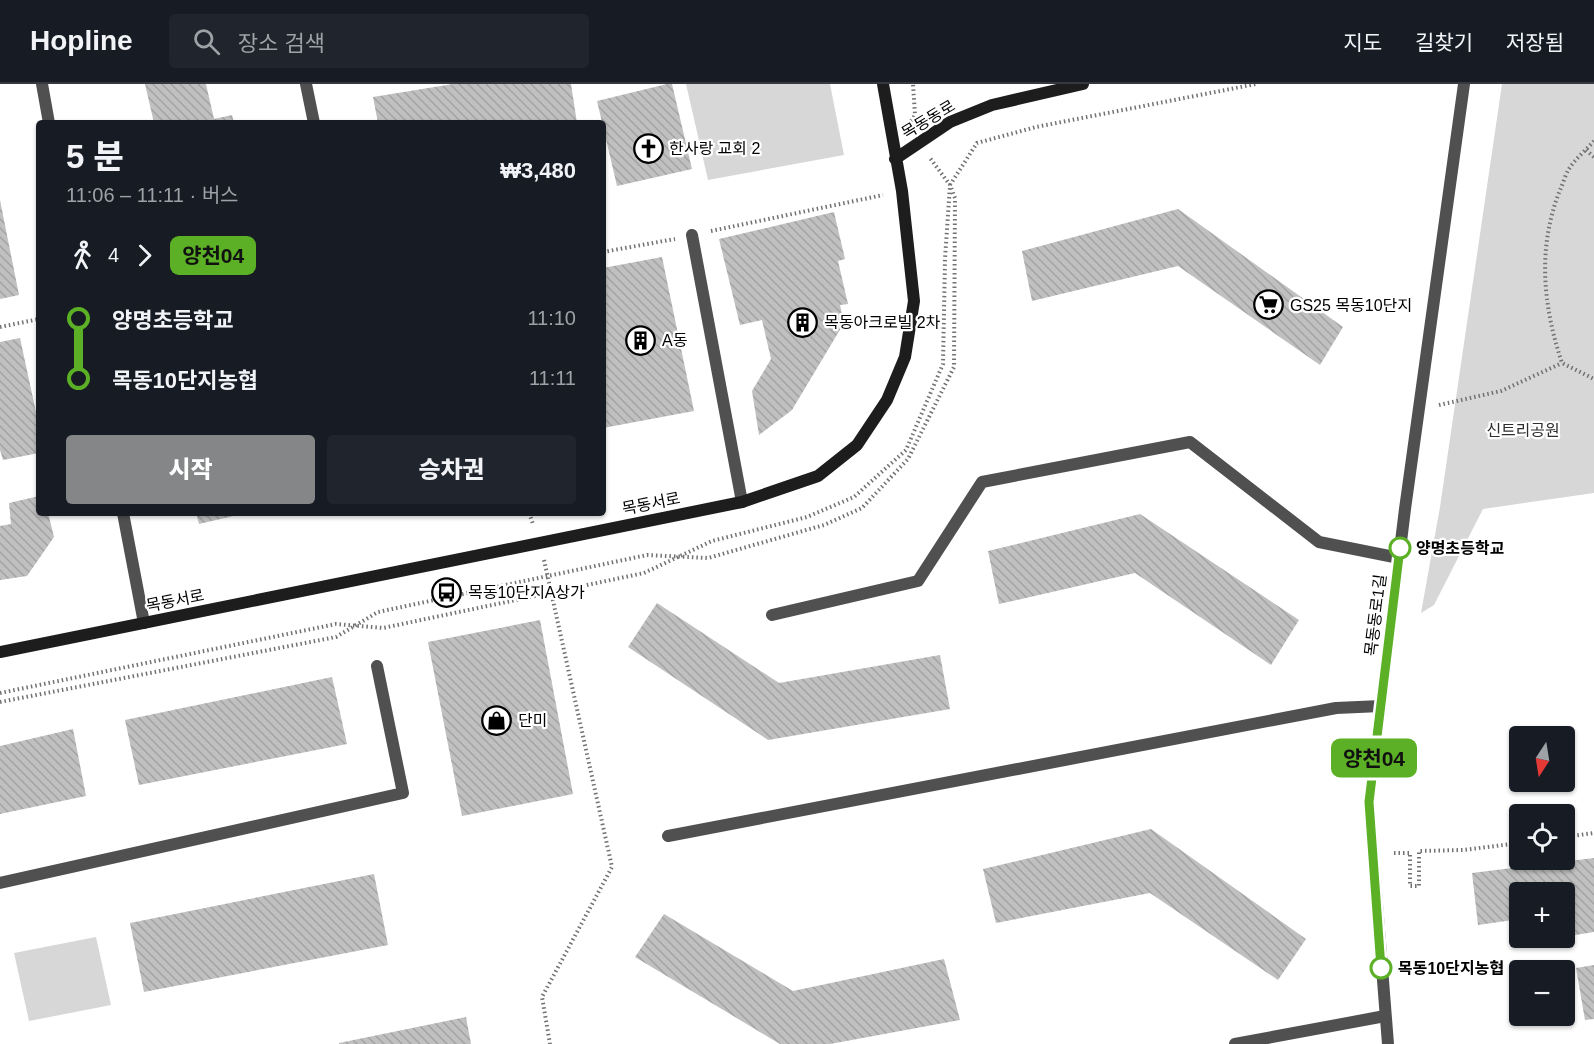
<!DOCTYPE html>
<html lang="ko">
<meta charset="utf-8">
<style>
body{margin:0;font-family:Arial,"Noto Sans KR",sans-serif;background:#20242c;color:#f1f3f6;height:100vh;display:flex;flex-direction:column;font-size:22px;white-space:nowrap}
*{box-sizing:border-box;margin:0}
p{font-size:20px;color:#9ea1a6}
.icon{flex:none;width:33px;height:33px;fill:none;stroke:currentColor;stroke-width:2;stroke-linecap:round;stroke-linejoin:round}
.map{position:relative;flex:1;overflow:hidden}
.sheet{position:absolute;left:36px;top:36px;width:570px;height:396px;display:flex;flex-direction:column;background:#171b24;border-radius:6px;box-shadow:0 2px 4px #0004}
.sheet>*{flex:none}
.badge{padding:0 12px;border-radius:9px;font-size:21px;line-height:39px}
.needle{width:39px;rotate:192deg}
.tools{position:absolute;left:1509px;top:642px;display:grid;gap:12px}
.tools a{display:grid;place-items:center;width:66px;height:66px;border-radius:6px;background:#171b24;box-shadow:0 2px 4px #0004;font-size:30px}
.map>.badge{position:absolute;translate:-50% -50%;box-shadow:0 0 0 3px #fff}
.legs{display:flex;align-items:center;gap:9px;height:66px;padding:0 30px;font-size:20px}
.legs p{margin-inline-start:auto}
.overview{display:flex;align-items:center;justify-content:space-between;height:102px;padding:0 30px}
h1{font-size:33px;font-weight:800;line-height:45px}
.cta{display:flex;gap:12px;margin-top:auto;padding:12px 30px}
.cta a{flex:1;height:69px;border-radius:6px;background:#858687;color:#fff;font-size:24px;font-weight:800;line-height:69px;text-align:center}
.cta a+a{background:#20242c;color:#f1f3f6}
ul{padding:0 30px;list-style:none}
li{display:flex;align-items:center;gap:21px;height:60px;font-size:22px}
li i{display:grid;place-items:center;width:9px;height:100%;margin:0 8px;background:currentColor}
li i::after{content:'';width:15px;height:15px;margin:-8px;border:4px solid;border-radius:50%;background:#171b24}
li p{margin-inline-start:auto}
li:first-child i{background:linear-gradient(#0000 50%,currentColor 0)}
li:last-child i{background:linear-gradient(currentColor 50%,#0000 0)}
header{display:flex;align-items:center;gap:36px;box-sizing:border-box;height:84px;padding:0 30px;background:#171b24;border-bottom:2px solid #363941}
header strong{font-size:28px}
nav{display:flex;gap:33px;margin-inline-start:auto;font-size:21px}
.search{width:420px;height:54px;background:#20242c;display:flex;align-items:center;gap:15px;box-sizing:border-box;padding:0 21px;border-radius:6px;color:#9ea1a6;font-size:22px}
.map>svg:first-child{display:block}
.park{fill:#d7d7d7}
.building{fill:url(#building-back-hatch)}
.lines{fill:none;stroke-linecap:round;stroke-linejoin:round}
.path{stroke:#727272;stroke-width:4;stroke-dasharray:1.5 3;stroke-linecap:butt}
.service{stroke:#505050;stroke-width:12}
.tertiary{stroke:#505050;stroke-width:12}
.secondary{stroke:#1d1d1d;stroke-width:12}
.line-1-casing{stroke:#fff;stroke-width:14}
.line-1{stroke:#5bb025;stroke-width:9}
.stop-1-dot{fill:#fff;stroke:#5bb025;stroke-width:3}
.labels{text-anchor:middle;stroke-width:4.5;stroke-linejoin:round;paint-order:stroke}
.street-label{font-size:16px;fill:#000;stroke:#fff}
.poi-label{font-size:16px;fill:#000;stroke:#fff;text-anchor:start}
.park-label{font-size:16px;fill:#2e2e2e;stroke:#fff}
.stop-label{font-size:16px;font-weight:bold;fill:#000;stroke:#fff;text-anchor:start}
</style>
<header>
<strong>Hopline</strong>
<div class="search"><svg class="icon" aria-label="search" viewBox="0 0 24 24"><circle cx="10" cy="10" r="6"/><path d="M15 15l6 6"/></svg>장소 검색</div>
<nav><a>지도</a><a>길찾기</a><a>저장됨</a></nav>
</header>
<div class="map">
<svg width="1594" height="960" viewBox="0 0 1594 960">
<defs>
<pattern id="building-back-hatch" width="6" height="6" patternUnits="userSpaceOnUse" patternTransform="scale(1.5)"><rect width="6" height="6" fill="#c0c0c0"/><path d="M-1 5l2 2M0 0l6 6M5-1l2 2" fill="none" stroke="#a3a3a3"/></pattern>
</defs>
<rect width="100%" height="100%" fill="#fff"/>
<path class="park" d="M686 0H830L844 71 708 96Z
M1502 0H1594V409L1483 425 1434 521 1421 529 1440 423Z
M96 853 111 921 29 937 14 869Z"/>
<path class="building" d="M145 0H206L214 35 232 31 234 39H154Z
M453 0H571L577 39H378L373 13Z
M667 0H672L692 85 617 102 597 17Z
M0 116 19 211 0 215Z
M1178 125 1343 243 1320 281 1178 182 1032 217 1022 167Z
M834 128 845 175 838 177 848 220 840 221 844 239 792 326 759 351 752 307 771 275 762 236 740 241 719 155Z
M662 173 694 327 603 344V184Z
M20 254 39 342V369L3 376 0 366V258Z
M39 412V429H48L54 453 27 492 0 496V442L11 440 9 419Z
M196 429H242V430L199 440Z
M1140 430 1299 536 1271 581 1135 489 999 520 988 467Z
M657 519 779 599 940 571 950 625 768 656 628 563Z
M540 536 573 710 462 732 428 558Z
M332 593 347 660 139 701 125 636Z
M73 645 86 712 0 730V662Z
M1151 745 1306 855 1278 896 1150 809 996 839 983 785Z
M1594 774V848L1569 852 1564 829V808H1520V835L1478 841 1472 789Z
M374 790 388 861 144 908 130 839Z
M664 830 793 907 944 875 960 936 830 960H780L635 873Z
M1594 881V935L1585 936 1576 884Z
M466 933 471 960H339V959Z"/>
<g class="lines">
<path class="path" d="M911 37 915 31 913 0
M1594 57C1586 66 1575 75 1569 85 1565 91 1563 100 1560 106 1537 164 1543 222 1562 279L1594 295
M1586 66 1594 73
M711 147 883 111
M603 168 675 155
M0 243 39 235
M1439 321 1501 307 1562 279
M529 429 533 440
M544 476 612 783 542 913 550 960
M0 609 336 540 383 544 644 489 712 457 807 433 854 413 906 366 943 280 945 175 950 101 977 59 1036 43 1256 0
M0 618 336 553 378 528 647 471 708 474 824 441 862 424 908 375 954 283 955 114 950 101 930 74
M1564 753 1594 749
M1394 769H1410V802H1419V767L1463 766 1520 759"/>
<path class="service" d="M306 0 314 39
M692 151 742 418
M772 531 918 497 982 398 1190 358 1319 458 1399 474
M668 752 1336 624 1381 622
M0 799 403 709 377 582
M1235 960 1385 932"/>
<path class="tertiary" d="M42 0 49 39
M123 429 144 539
M1388 960 1369 718 1405 425 1464 0"/>
<path class="secondary" d="M895 75 950 38 992 21 1083 0
M0 568 742 418 818 392 857 361 887 316 905 273 914 217 902 107 883 0"/>
</g>
<g class="lines">
<defs>
<path id="line-1" d="M1381 884 1369 718 1400 464"/>
</defs>
<use href="#line-1" class="line-1-casing"/>
<use href="#line-1" class="line-1"/>
</g>
<defs>
<symbol id="church-ring" viewBox="-11 -11 22 22"><circle r="9.5" fill="#fff" stroke="#000" stroke-width="1.5"/><path d="M-1.2-6h2.4v3.5h3.3v2.4h-3.3V6h-2.4V-.1h-3.3v-2.4h3.3Z" fill="#000"/></symbol>
<symbol id="supermarket-ring" viewBox="-11 -11 22 22"><circle r="9.5" fill="#fff" stroke="#000" stroke-width="1.5"/><path d="M-6-5.5h2.5l.6 2H6L4.5 2H-2.5L-4.4-4H-6ZM-1.5 3.2a1.3 1.3 0 1 0 .1 0ZM3 3.2a1.3 1.3 0 1 0 .1 0Z" fill="#000"/></symbol>
<symbol id="building-ring" viewBox="-11 -11 22 22"><circle r="9.5" fill="#fff" stroke="#000" stroke-width="1.5"/><path d="M-4-6H4V6H1V3H-1V6H-4ZM-2.5-4.3h1.7v1.8h-1.7ZM.8-4.3h1.7v1.8H.8ZM-2.5-1h1.7V.8h-1.7ZM.8-1h1.7V.8H.8Z" fill="#000"/></symbol>
<symbol id="bus-ring" viewBox="-11 -11 22 22"><circle r="9.5" fill="#fff" stroke="#000" stroke-width="1.5"/><path d="M-5-6H5V4H4V6H2V4H-2V6H-4V4H-5ZM-3.5-4V0h7V-4ZM-3.5 1.2v1.5H-2V1.2ZM2 1.2v1.5H3.5V1.2Z" fill="#000"/></symbol>
<symbol id="shop-ring" viewBox="-11 -11 22 22"><circle r="9.5" fill="#fff" stroke="#000" stroke-width="1.5"/><path d="M-5-2.5h2.3a2.7 3.5 0 0 1 5.4 0H5L5.5 6h-11ZM-1.5-2.5h3a1.5 2.3 0 0 0-3 0Z" fill="#000"/></symbol>
</defs>
<g fill-rule="evenodd">
<use href="#church-ring" x="632" y="48" width="33" height="33"/>
<use href="#supermarket-ring" x="1252" y="204" width="33" height="33"/>
<use href="#building-ring" x="786" y="222" width="33" height="33"/>
<use href="#building-ring" x="624" y="240" width="33" height="33"/>
<use href="#bus-ring" x="430" y="492" width="33" height="33"/>
<use href="#shop-ring" x="480" y="620" width="33" height="33"/>
</g>
<g class="stop-1-dot">
<circle cx="1400" cy="464" r="10"/>
<circle cx="1381" cy="884" r="10"/>
</g>
<g class="labels">
<g class="street-label">
<text transform="translate(928 35) rotate(-31)" y="6">목동동로</text>
<text transform="translate(651 419) rotate(-11)" y="6">목동서로</text>
<text transform="translate(175 516) rotate(-11)" y="6">목동서로</text>
<text transform="translate(1375 531) rotate(-83)" y="6">목동동로1길</text>
</g>
<g class="poi-label">
<text x="669" y="70">한사랑 교회 2</text>
<text x="1290" y="227">GS25 목동10단지</text>
<text x="824" y="244">목동아크로빌 2차</text>
<text x="662" y="262">A동</text>
<text x="468" y="514">목동10단지A상가</text>
<text x="518" y="642">단미</text>
</g>
<g class="park-label">
<text x="1523" y="352">신트리공원</text>
</g>
<g class="stop-label">
<text x="1416" y="470">양명초등학교</text>
<text x="1398" y="890">목동10단지농협</text>
</g>
</g>
</svg>
<div class="tools">
<a><svg class="needle" viewBox="-14 -14 28 28"><path d="M0-13l5 13h-10z" fill="#e53935"/><path d="M0 13l5-13h-10z" fill="#9ea1a6"/></svg></a>
<a><svg class="icon" aria-label="locate" viewBox="0 0 24 24"><circle cx="12" cy="12" r="6"/><path d="M12 2v4M12 18v4M2 12h4M18 12h4"/></svg></a>
<a>+</a>
<a>−</a>
</div>
<b class="badge" style="left:1374px;top:674px;background:#5bb025;color:#111">양천04</b>
<section class="sheet">
<div class="overview"><div><h1>5 분</h1><p>11:06 – 11:11 · 버스</p></div><b>₩3,480</b></div>
<div class="legs"><svg class="icon" aria-label="walk" viewBox="0 0 24 24"><circle cx="13" cy="4" r="2"/><path d="M13 8l-2 6 4 7M11 14l-3 7M7 12l3-4h3l4 4"/></svg>4<svg class="icon" aria-label="forward" viewBox="0 0 24 24"><path d="M9 5l7 7-7 7"/></svg><b class="badge" style="background:#5bb025;color:#111">양천04</b></div>
<ul>
<li><i style="color:#5bb025"></i><b>양명초등학교</b><p>11:10</p></li>
<li><i style="color:#5bb025"></i><b>목동10단지농협</b><p>11:11</p></li>
</ul>
<div class="cta"><a>시작</a><a>승차권</a></div>
</section>
</div>
